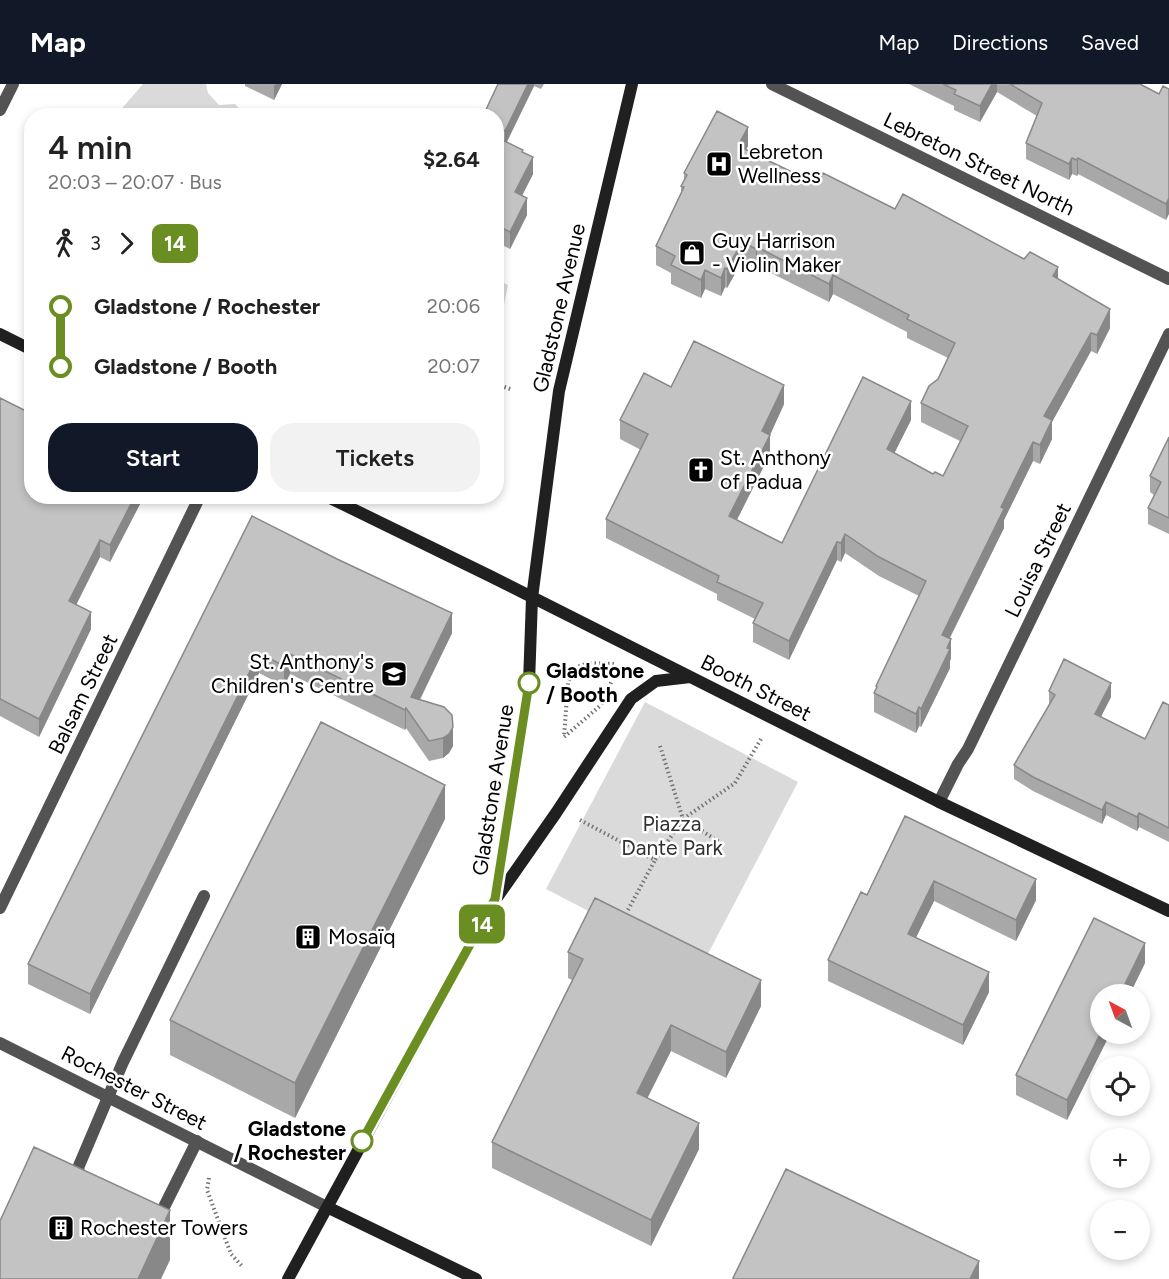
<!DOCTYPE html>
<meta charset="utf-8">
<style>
body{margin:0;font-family:Figtree,sans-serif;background:#f2f2f2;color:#222;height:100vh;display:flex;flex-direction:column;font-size:22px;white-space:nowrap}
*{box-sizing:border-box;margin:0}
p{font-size:20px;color:#767676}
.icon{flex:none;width:33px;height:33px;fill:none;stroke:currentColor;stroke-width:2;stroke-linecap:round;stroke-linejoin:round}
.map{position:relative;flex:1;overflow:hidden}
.side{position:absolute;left:24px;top:24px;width:480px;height:396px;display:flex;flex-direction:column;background:#fff;border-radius:24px;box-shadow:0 3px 9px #0003}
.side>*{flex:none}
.badge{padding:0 12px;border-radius:9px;font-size:21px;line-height:39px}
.needle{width:39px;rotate:319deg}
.tools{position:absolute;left:1090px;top:900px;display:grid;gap:12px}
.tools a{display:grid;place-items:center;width:60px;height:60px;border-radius:50%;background:#fff;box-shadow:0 3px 9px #0003;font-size:30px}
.map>.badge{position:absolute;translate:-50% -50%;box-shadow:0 0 0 3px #fff}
.legs{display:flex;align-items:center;gap:9px;height:66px;padding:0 24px;font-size:20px}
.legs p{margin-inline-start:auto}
.headline{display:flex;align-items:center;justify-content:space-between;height:102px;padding:0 24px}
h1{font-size:33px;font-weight:600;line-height:45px}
.button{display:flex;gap:12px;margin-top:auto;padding:12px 24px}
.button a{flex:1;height:69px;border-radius:24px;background:#111827;color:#fff;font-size:24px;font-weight:600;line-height:69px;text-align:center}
.button a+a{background:#f2f2f2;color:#222}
ul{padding:0 24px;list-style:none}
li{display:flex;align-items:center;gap:21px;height:60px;font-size:22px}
li i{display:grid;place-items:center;width:9px;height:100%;margin:0 8px;background:currentColor}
li i::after{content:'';width:15px;height:15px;margin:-8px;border:4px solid;border-radius:50%;background:#fff}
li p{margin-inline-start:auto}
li:first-child i{background:linear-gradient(#0000 50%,currentColor 0)}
li:last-child i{background:linear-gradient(currentColor 50%,#0000 0)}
header{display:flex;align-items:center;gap:36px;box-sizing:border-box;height:84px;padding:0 30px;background:#111827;color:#fff}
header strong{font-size:28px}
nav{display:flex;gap:33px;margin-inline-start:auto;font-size:21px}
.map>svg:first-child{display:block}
.green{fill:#dadada}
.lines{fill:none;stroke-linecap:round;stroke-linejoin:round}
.path{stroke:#757575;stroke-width:4;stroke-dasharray:1.5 3;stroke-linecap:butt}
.lane{stroke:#535353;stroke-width:12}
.street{stroke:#535353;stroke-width:12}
.secondary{stroke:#202020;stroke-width:12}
.wall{fill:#a8a8a8}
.shaded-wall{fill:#888}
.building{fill:#c3c3c3;stroke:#888;stroke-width:1.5}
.line-1-casing{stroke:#fff;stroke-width:14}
.line-1{stroke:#6b8e23;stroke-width:9}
.stop-1-dot{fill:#fff;stroke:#6b8e23;stroke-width:3}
.labels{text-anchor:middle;stroke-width:5;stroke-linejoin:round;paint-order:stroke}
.poi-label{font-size:21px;fill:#000;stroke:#fff;text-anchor:start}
.street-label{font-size:21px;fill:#000;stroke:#fff}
.stop-label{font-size:21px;font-weight:bold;fill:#000;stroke:#fff;text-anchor:start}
.park-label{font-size:21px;fill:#313131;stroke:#fff}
</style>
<header>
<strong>Map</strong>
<nav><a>Map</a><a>Directions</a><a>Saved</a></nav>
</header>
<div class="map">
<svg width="1169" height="1195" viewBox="0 0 1169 1195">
<rect width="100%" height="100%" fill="#fff"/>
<path class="green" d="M143 0H206L208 9 219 21 235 20 245 31H119L118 29Z
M497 196 508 201 497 255Z
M645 618 798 698 700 885 546 805Z"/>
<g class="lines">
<path class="path" d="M496 300 513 306
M590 579 615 580 617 585 601 621 564 653 568 598 576 583Z
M660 662 683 735 721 759
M580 736 655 776 683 735 735 699 761 655
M628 826 655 776
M209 1094 207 1106 231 1170 242 1182"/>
<path class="lane" d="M82 1099 78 1084 123 978 204 812
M151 1129 162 1127 197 1057"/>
<path class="street" d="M772 0 1169 195
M0 26 13 0
M939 718 958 680 968 665 1169 250
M0 824 200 412
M0 959 327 1123"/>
<path class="secondary" d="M0 250 32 266
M326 412 490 492 939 718 1169 827
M498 812 556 729 631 615 656 597 690 593
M327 1123 476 1195
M288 1195 495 815 529 599 532 514 559 307 632 0"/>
</g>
<path class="wall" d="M245 0H282L274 16 245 2Z
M498 0H544L541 5 534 2 507 58 523 69 533 90 522 112 527 131 510 165 496 158V32Z
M909 0H1140L1159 10 1169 5 1166 136 1078 90 1077 92 1072 90 1069 96 1026 75V59L1037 32 997 8 980 38 954 26V22Z
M748 62 746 65 817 100 895 125 1058 195 1110 244 1097 270 1091 267 1052 338V355L1040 380 1033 377 1004 436V444L950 554 951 574 950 577V584L921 643 919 642 916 649 874 628V609L876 606V602L919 512 879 492 845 469 841 478 837 476 789 576 753 558V539L755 535 717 516V510L606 454V435L641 366 620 355V336L671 303 784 320 770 351V370L737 436 782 459 911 336 894 369 933 390 943 392 960 357 921 338V319L938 295 948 274 907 254V248L833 210 829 218 757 182 756 184 742 177 727 204 725 203 721 212 705 205 701 214 671 200V189L656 181V162L681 109V102L684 96V89Z
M0 314 140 412V420L110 478 100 473 76 521 91 545 39 653 0 632Z
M1169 353V450L1148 440V424L1154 411 1150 408V392Z
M252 432 452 549 420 616 453 662 449 669 443 674 429 677 406 644 405 646 290 590 284 602 259 589 90 930 28 900V880Z
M1049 607 1111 613 1101 633 1145 655 1169 621V758L1139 743 1137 747 1106 731 1102 740 1033 707 1014 695V681L1049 621Z
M905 732 1036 816 1016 857 934 817 916 853 989 908 963 961 828 897V876L867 811Z
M445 735 295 1034 170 971V936Z
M568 868 761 922 726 994 671 967 647 1014 699 1065 651 1162 492 1084V1058L572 896 568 894Z
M1145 879 1067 1036 1016 1011V991Z"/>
<path class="shaded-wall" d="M276 0H282L274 16V2Z
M528 0H534V2L505 61V47Z
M992 0H997V8L980 38V22Z
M748 43V62L738 81V62Z
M533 73V90L515 125V108Z
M1072 74V90L1069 96V80Z
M1078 74V90L1077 92V76Z
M527 114V131L510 165V148Z
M1169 114V130L1166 136V120Z
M742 158V177L727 204V185Z
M757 163V182L756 184V165Z
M1058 183V202L1053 192Z
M725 184V203L721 212V194Z
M705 186V205L701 214V196Z
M833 191V210L829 218V200Z
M1110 225V244L1097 270V251Z
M1091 249V267L1052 338V355L1040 380V361L1044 332Z
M784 301V320L770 351V370L729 451V432L762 347Z
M911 317V336L887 384V365Z
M1033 358V377L1004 436V444L942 569V551L1001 423Z
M135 412H140V420L110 478V461Z
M845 450V469L841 478V459Z
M100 456V473L69 535V517Z
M837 458V476L789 576V557Z
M91 528V545L39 653V635Z
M452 529V549L411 633V613Z
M951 555V574L950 577V584L921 643V625Z
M259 569V589L90 930V910Z
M290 570V590L284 602V582Z
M1111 599V613L1095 644V630Z
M919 623V642L916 649V630Z
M406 624V644L405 646V626Z
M453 643V662L449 669 443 674V654Z
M445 701V735L295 1034V999Z
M1106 718V731L1102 740V726Z
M1139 729V743L1137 747V733Z
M1036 795V816L1016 857V836Z
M934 797V817L908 870V850Z
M1145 859V879L1130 910H1120Z
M989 888V908L963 961V941Z
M761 896V922L726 994V968Z
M671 941V967L637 1035V1009Z
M1101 948V950H1110L1067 1036V1016Z
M699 1039V1065L651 1162V1136Z
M170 1126V1176L161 1195H138Z
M979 1177V1195H970Z"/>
<path class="building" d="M498 0H528L505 47 496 43V32H483Z
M943 0H992L980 22 954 10 956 6Z
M1010 0H1140L1159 10 1163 2 1169 5V114L1166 120 1078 74 1077 76 1072 74 1069 80 1026 59 1042 19Z
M717 27 748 43 738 62 817 100 823 89 895 125 903 110 1024 175 1030 168 1058 183 1053 192 1110 225 1097 251 1091 249 1044 332 1052 336 1040 361 1033 358 1001 423 1004 425 942 551 951 555 947 564 950 565 921 625 919 623 916 630 874 609 877 603 876 602 926 497 879 473 845 450 841 459 837 458 789 557 753 539 763 519 717 498 719 492 606 435 648 350 620 336 644 289 671 303 694 257 784 301 762 347 770 351 729 432 782 459 863 293 911 317 887 365 933 390 935 388 943 392 968 342 921 319 929 302 938 295 955 259 907 235 909 231 833 191 829 200 757 163 756 165 742 158 727 185 725 184 721 194 705 186 701 196 671 181 675 172 656 162 684 103 681 102 687 91 684 89Z
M496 53 523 66 522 68 533 73 515 108 527 114 510 148 496 141Z
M0 314 32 330V412H135L110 461 100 456 69 517 91 528 39 635 0 615Z
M1169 353V434L1148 424 1161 398 1150 392Z
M252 432 337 475 452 529 411 613 444 623 452 631 453 643 449 650 443 654 429 657 406 624 405 626 290 570 284 582 259 569 90 910 28 880Z
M1064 575 1111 599 1095 630 1145 655 1163 618 1169 621V744L1139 729 1137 733 1106 718 1102 726 1033 693 1014 681 1055 611 1049 607Z
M321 638 445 701 295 999 170 936Z
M905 732 1036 795 1016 836 934 797 908 850 989 888 963 941 828 876 861 808 867 811Z
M595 814 761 896 726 968 671 941 637 1009 699 1039 651 1136 492 1058 583 875 568 868Z
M1094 834 1145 859 1120 910H1101V948L1067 1016 1016 991Z
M34 1063 170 1126 138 1195H0V1137Z
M786 1085 979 1177 970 1195H735L733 1194Z"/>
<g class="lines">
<defs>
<path id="line-1" d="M362 1057 495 815 529 599"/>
</defs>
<use href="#line-1" class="line-1-casing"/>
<use href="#line-1" class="line-1"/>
</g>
<defs>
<symbol id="hospital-square" viewBox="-11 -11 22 22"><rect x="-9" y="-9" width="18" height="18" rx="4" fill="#000" stroke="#fff"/><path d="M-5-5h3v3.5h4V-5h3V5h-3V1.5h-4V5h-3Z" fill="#fff"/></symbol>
<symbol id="shop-square" viewBox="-11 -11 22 22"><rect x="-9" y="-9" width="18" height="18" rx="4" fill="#000" stroke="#fff"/><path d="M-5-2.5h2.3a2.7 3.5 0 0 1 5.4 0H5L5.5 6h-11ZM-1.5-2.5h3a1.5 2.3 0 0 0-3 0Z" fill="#fff"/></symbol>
<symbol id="church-square" viewBox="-11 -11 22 22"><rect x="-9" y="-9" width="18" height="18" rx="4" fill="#000" stroke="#fff"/><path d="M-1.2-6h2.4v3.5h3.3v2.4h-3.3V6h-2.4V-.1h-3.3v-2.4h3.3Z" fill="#fff"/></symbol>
<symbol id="school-square" viewBox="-11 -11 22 22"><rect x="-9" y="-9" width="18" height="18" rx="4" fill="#000" stroke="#fff"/><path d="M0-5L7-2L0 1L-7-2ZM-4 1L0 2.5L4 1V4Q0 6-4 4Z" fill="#fff"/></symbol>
<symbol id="building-square" viewBox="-11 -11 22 22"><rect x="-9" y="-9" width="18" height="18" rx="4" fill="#000" stroke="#fff"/><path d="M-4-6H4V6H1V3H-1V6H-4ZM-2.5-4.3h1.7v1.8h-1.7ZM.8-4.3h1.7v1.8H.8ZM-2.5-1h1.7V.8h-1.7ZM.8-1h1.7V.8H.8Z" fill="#fff"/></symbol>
</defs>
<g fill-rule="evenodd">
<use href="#hospital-square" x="704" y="65" width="30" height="30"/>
<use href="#shop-square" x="677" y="154" width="30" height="30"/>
<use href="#church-square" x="686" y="371" width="30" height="30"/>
<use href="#school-square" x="379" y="575" width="30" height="30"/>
<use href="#building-square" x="293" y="838" width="30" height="30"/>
<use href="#building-square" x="46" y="1129" width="30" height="30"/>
</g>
<g class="stop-1-dot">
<circle cx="529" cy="599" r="10"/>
<circle cx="362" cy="1057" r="10"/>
</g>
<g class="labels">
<g class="poi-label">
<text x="738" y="75">Lebreton<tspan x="738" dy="24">Wellness</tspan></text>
<text x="712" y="164">Guy Harrison<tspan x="712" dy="24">- Violin Maker</tspan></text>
<text x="720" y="381">St. Anthony<tspan x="720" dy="24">of Padua</tspan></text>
<text x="374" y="585" text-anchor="end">St. Anthony's<tspan x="374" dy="24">Children's Centre</tspan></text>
<text x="328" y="860">Mosaïq</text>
<text x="80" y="1151">Rochester Towers</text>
</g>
<g class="street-label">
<text transform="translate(979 80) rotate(26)" y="7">Lebreton Street North</text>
<text transform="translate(559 224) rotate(-77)" y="7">Gladstone Avenue</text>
<text transform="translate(1038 476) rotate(-64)" y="7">Louisa Street</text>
<text transform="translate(756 604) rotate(27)" y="7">Booth Street</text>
<text transform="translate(83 610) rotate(-64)" y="7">Balsam Street</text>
<text transform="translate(493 706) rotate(-81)" y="7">Gladstone Avenue</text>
<text transform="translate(134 1004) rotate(27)" y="7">Rochester Street</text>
</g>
<g class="stop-label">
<text x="546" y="594">Gladstone<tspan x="546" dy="24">/ Booth</tspan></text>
<text x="346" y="1052" text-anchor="end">Gladstone<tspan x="346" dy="24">/ Rochester</tspan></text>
</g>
<g class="park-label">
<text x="672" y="747">Piazza<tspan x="672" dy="24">Dante Park</tspan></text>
</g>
</g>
</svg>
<div class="tools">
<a><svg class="needle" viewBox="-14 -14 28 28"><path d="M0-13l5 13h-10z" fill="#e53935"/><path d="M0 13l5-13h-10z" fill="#767676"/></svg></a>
<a><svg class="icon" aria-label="locate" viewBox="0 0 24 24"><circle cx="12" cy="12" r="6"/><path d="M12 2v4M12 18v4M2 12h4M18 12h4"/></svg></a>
<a>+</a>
<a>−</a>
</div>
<b class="badge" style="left:482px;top:840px;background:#6b8e23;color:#fff">14</b>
<section class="side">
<div class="headline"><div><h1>4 min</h1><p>20:03 – 20:07 · Bus</p></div><b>$2.64</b></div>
<div class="legs"><svg class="icon" aria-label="walk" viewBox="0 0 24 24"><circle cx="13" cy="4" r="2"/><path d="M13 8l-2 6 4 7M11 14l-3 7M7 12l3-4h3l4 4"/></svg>3<svg class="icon" aria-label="forward" viewBox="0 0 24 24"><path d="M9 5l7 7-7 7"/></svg><b class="badge" style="background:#6b8e23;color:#fff">14</b></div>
<ul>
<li><i style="color:#6b8e23"></i><b>Gladstone / Rochester</b><p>20:06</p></li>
<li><i style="color:#6b8e23"></i><b>Gladstone / Booth</b><p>20:07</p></li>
</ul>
<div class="button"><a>Start</a><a>Tickets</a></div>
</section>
</div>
